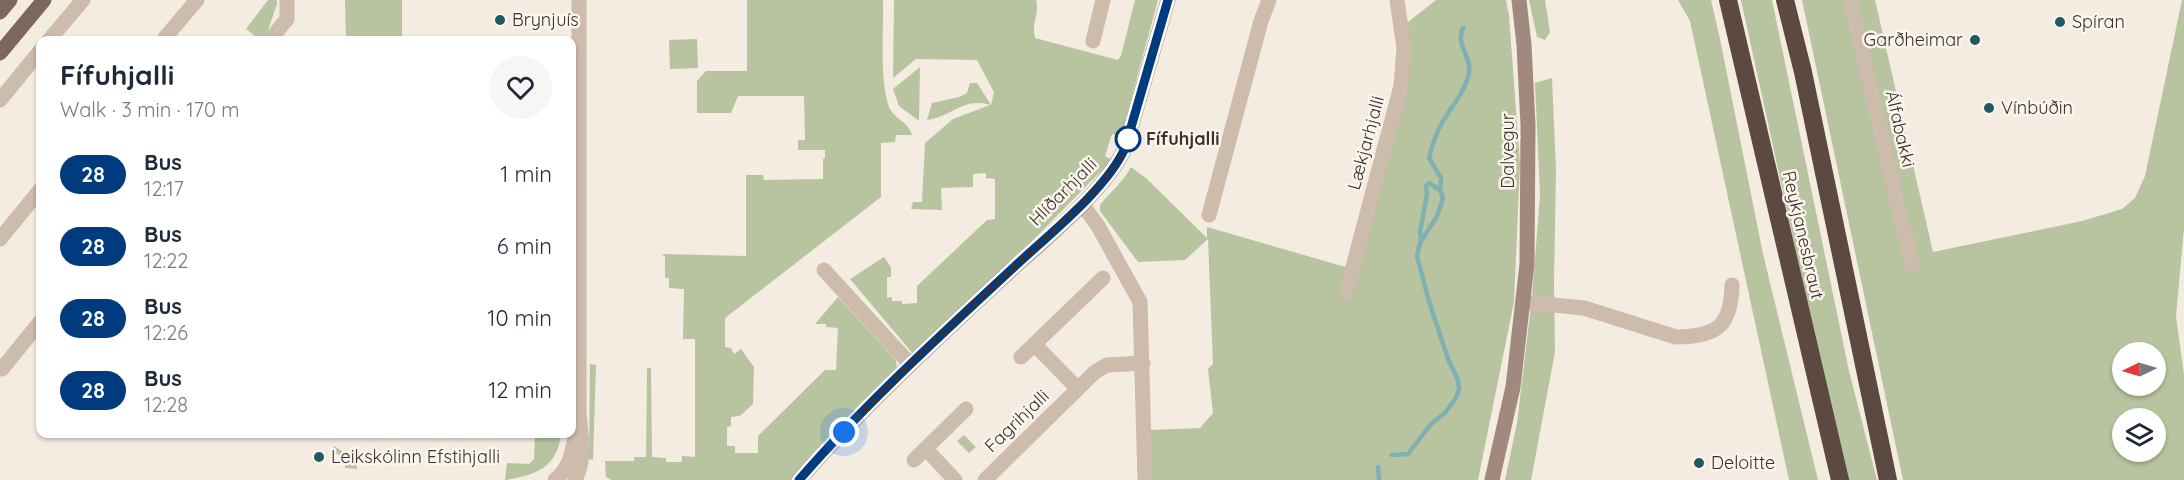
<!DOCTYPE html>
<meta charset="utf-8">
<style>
body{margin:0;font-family:Quicksand,sans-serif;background:#f6f6f7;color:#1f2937;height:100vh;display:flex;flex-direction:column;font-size:22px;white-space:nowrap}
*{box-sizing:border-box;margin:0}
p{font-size:20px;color:#747a83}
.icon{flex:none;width:33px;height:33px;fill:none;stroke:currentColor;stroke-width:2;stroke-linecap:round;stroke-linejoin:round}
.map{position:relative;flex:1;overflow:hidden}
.sheet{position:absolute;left:36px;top:36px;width:540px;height:402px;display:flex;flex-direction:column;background:#fff;border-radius:12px;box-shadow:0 2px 4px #0004}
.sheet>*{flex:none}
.badge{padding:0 12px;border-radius:20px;font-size:21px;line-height:39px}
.needle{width:39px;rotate:265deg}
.tools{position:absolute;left:2112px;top:342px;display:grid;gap:12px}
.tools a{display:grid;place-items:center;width:54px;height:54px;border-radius:50%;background:#fff;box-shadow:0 2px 4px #0004;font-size:30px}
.you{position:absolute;width:30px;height:30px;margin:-15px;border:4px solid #fff;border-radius:50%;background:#1a73e8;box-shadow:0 0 0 9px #1a73e833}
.map>.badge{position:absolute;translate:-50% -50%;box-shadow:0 0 0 3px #fff}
.round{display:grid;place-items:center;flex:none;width:63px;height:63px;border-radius:32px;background:#f6f6f7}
.head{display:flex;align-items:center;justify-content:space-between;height:102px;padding:0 24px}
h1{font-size:28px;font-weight:700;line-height:45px}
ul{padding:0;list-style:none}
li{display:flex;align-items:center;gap:18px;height:72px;padding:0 24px}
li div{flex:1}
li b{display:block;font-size:22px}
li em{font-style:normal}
li .badge{min-width:66px;font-weight:700;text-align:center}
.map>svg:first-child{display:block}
.green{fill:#b8c4a0;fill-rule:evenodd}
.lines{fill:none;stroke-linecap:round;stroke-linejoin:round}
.stream{stroke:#7fb0b2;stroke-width:4.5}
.street{stroke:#cdbbac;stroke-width:15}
.secondary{stroke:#a18a7d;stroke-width:15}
.primary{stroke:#7d675c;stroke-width:15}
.highway{stroke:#5c4a42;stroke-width:18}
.line-casing{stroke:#fff;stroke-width:14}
.line{stroke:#003b80;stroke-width:9}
.walk{stroke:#3b302b;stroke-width:6;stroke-dasharray:0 10.8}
.poi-dot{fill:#1f5a5e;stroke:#fbf5ee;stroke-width:2}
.stop-dot{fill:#fff;stroke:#003b80;stroke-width:3}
.labels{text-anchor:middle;stroke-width:5;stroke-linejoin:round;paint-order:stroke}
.poi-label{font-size:18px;fill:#3b302b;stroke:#fbf5ee;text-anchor:start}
.street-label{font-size:18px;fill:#3b302b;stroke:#fbf5ee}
.stop-label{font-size:18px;font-weight:bold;fill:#3b302b;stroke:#fbf5ee;text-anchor:start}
</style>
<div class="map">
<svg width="2184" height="480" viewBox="0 0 2184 480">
<rect width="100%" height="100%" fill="#f4ebe1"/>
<path class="green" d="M268 0H277V4L267 33 260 40 246 29Z
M345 0H402V40H346Z
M747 0H883C884 33 879 76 889 107 894 119 909 122 912 135H896L895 142 881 143V197L725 318V347L731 348 734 354 741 349 754 367 753 404 740 416 731 417V426L727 427V446H735V453H758V436L825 370H836L838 328 826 327V324H815L838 297 896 360 897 370 895 376 791 480H611L606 477 605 461H634V457H646L647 368H651L652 457 666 458V462H682V456L695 457V339H683L684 289 669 288V278H665V257L662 254 746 256V175H763L764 180 823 179V159L825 158V150H798V140H805L804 96H738L731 113H697V81L706 71H747Z
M894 0H1036C1040 14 1031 23 1035 38L1118 60 1121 56 1135 0H1158L1121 137 1112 134 1105 156 1112 160 1033 240 914 355 850 279 884 257 891 267V277H887V298L892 297V301H902V304L917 303V286L987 220 995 219V179L986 178V173L973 174V187L941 188 942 210 911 209 913 202H922L925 143 953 119 990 105C963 97 952 117 927 120L932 103 959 97 967 93 970 83H977L991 105 994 92 977 60 916 59 893 78Z
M1436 0H1506L1509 15 1520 164 1514 302 1478 480H1151L1150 430 1200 428 1213 413 1208 369 1213 364 1208 239 1185 260 1138 262 1100 211V205C1109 193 1125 180 1131 167L1147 179 1207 238V227L1356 270 1408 22Z
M1529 0H1545L1550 32 1545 40 1537 37Z
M1678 0H1711L1720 39 1763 254 1818 480H1789L1690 21Z
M1741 0H1772L1849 371 1877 480H1846Z
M1802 0H1875L1933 252 2082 221 2122 209 2135 198 2145 176 2182 0H2184V228L2176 316 2184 375V480H1903ZM2122 352H2156V386H2122ZM2122 418H2156V452H2122Z
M697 39 698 68 670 69 669 40Z
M920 67 919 121 899 106 893 89Z
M1552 78 1556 170 1554 284 1555 352 1531 480H1505L1517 423 1532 297 1540 195 1535 83Z
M590 364 596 365 593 460 589 459Z
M535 434H561C557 468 536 475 505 480L507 463 529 464 534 459Z
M964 435 976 447 969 453 957 441Z
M334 446 345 453 357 452V469L345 468V458L331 451Z"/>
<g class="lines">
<path class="stream" d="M1421 240 1420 232 1427 194 1426 186 1429 183 1440 190
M1392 455 1408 454 1431 424 1445 413 1456 398 1459 389 1458 380 1448 359 1428 298 1417 256 1420 243 1437 216 1443 198 1440 190 1441 178 1429 158C1432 146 1436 133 1442 123 1451 107 1465 92 1469 73 1472 56 1455 45 1463 28
M1378 467 1379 480"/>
<path class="street" d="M1850 0 1912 266
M49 40 83 0
M163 40 197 0
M270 40 287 19V0
M1093 41 1103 0
M0 100 40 51
M1082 204 1098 226 1140 302 1145 480
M1209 215 1261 21 1269 0
M0 239 40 190
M824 270 910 364
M1346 293 1401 86 1404 48 1397 0
M1523 302 1584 308 1676 337C1717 336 1731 327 1732 285
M1034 344 1078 389
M1021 357 1103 278
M2 369 40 322
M926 449 955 480
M914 460 966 409
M555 480C569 469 572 454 575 437
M575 480C586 459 581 436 579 413V0
M985 480 1095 372 1107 365 1143 363"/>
<path class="secondary" d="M799 480C864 406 938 338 1010 271 1044 240 1107 189 1125 148L1168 0
M1492 480 1513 387 1527 264 1528 125 1524 45 1519 0"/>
<path class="primary" d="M0 12 10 0
M0 53 44 0"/>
<path class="highway" d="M1728 0 1840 480
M1785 0 1803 72 1888 480"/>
</g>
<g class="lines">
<defs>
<path id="line" d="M799 480C865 404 940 336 1013 268 1047 236 1107 189 1125 148L1168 0"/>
</defs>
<use href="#line" class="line-casing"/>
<use href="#line" class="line"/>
<path class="walk" d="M844 432 910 364 1082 204 1119 161 1128 139"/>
</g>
<g class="poi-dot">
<circle cx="500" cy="20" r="6"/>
<circle cx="2060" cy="22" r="6"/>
<circle cx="1975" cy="40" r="6"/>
<circle cx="1989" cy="108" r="6"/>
<circle cx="319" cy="457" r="6"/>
<circle cx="1699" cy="463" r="6"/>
</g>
<circle class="stop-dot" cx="1128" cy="139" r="12"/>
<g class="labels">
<g class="poi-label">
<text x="512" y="26">Brynjuís</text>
<text x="2072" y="28">Spíran</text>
<text x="1963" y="46" text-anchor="end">Garðheimar</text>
<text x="2001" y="114">Vínbúðin</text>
<text x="331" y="463">Leikskólinn Efstihjalli</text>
<text x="1711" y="469">Deloitte</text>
</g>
<g class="street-label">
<text transform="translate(1900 129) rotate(77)" y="6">Álfabakki</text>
<text transform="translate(1366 143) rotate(-75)" y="6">Lækjarhjalli</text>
<text transform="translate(1508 151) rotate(-90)" y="6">Dalvegur</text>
<text transform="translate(1063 192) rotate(-45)" y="6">Hlíðarhjalli</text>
<text transform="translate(1803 235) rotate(77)" y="6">Reykjanesbraut</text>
<text transform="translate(1017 421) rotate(-44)" y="6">Fagrihjalli</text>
</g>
<g class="stop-label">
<text x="1146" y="145">Fífuhjalli</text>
</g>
</g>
</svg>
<div class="tools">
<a><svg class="needle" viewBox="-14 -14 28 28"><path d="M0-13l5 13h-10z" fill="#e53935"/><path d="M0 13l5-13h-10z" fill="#747a83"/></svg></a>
<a><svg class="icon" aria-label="layers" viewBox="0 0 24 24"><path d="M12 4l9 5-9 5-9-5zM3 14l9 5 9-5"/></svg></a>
</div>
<div class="you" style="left:844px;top:432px"></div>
<section class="sheet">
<div class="head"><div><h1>Fífuhjalli</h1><p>Walk · 3 min · 170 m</p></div><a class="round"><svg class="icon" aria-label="heart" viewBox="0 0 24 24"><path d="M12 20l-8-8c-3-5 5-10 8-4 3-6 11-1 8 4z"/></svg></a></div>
<ul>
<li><span class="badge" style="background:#003b80;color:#fff">28</span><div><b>Bus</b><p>12:17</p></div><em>1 min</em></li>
<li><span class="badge" style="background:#003b80;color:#fff">28</span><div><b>Bus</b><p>12:22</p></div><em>6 min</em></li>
<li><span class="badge" style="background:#003b80;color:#fff">28</span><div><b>Bus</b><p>12:26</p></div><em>10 min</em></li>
<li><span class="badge" style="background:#003b80;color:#fff">28</span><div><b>Bus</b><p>12:28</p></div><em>12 min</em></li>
</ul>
</section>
</div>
